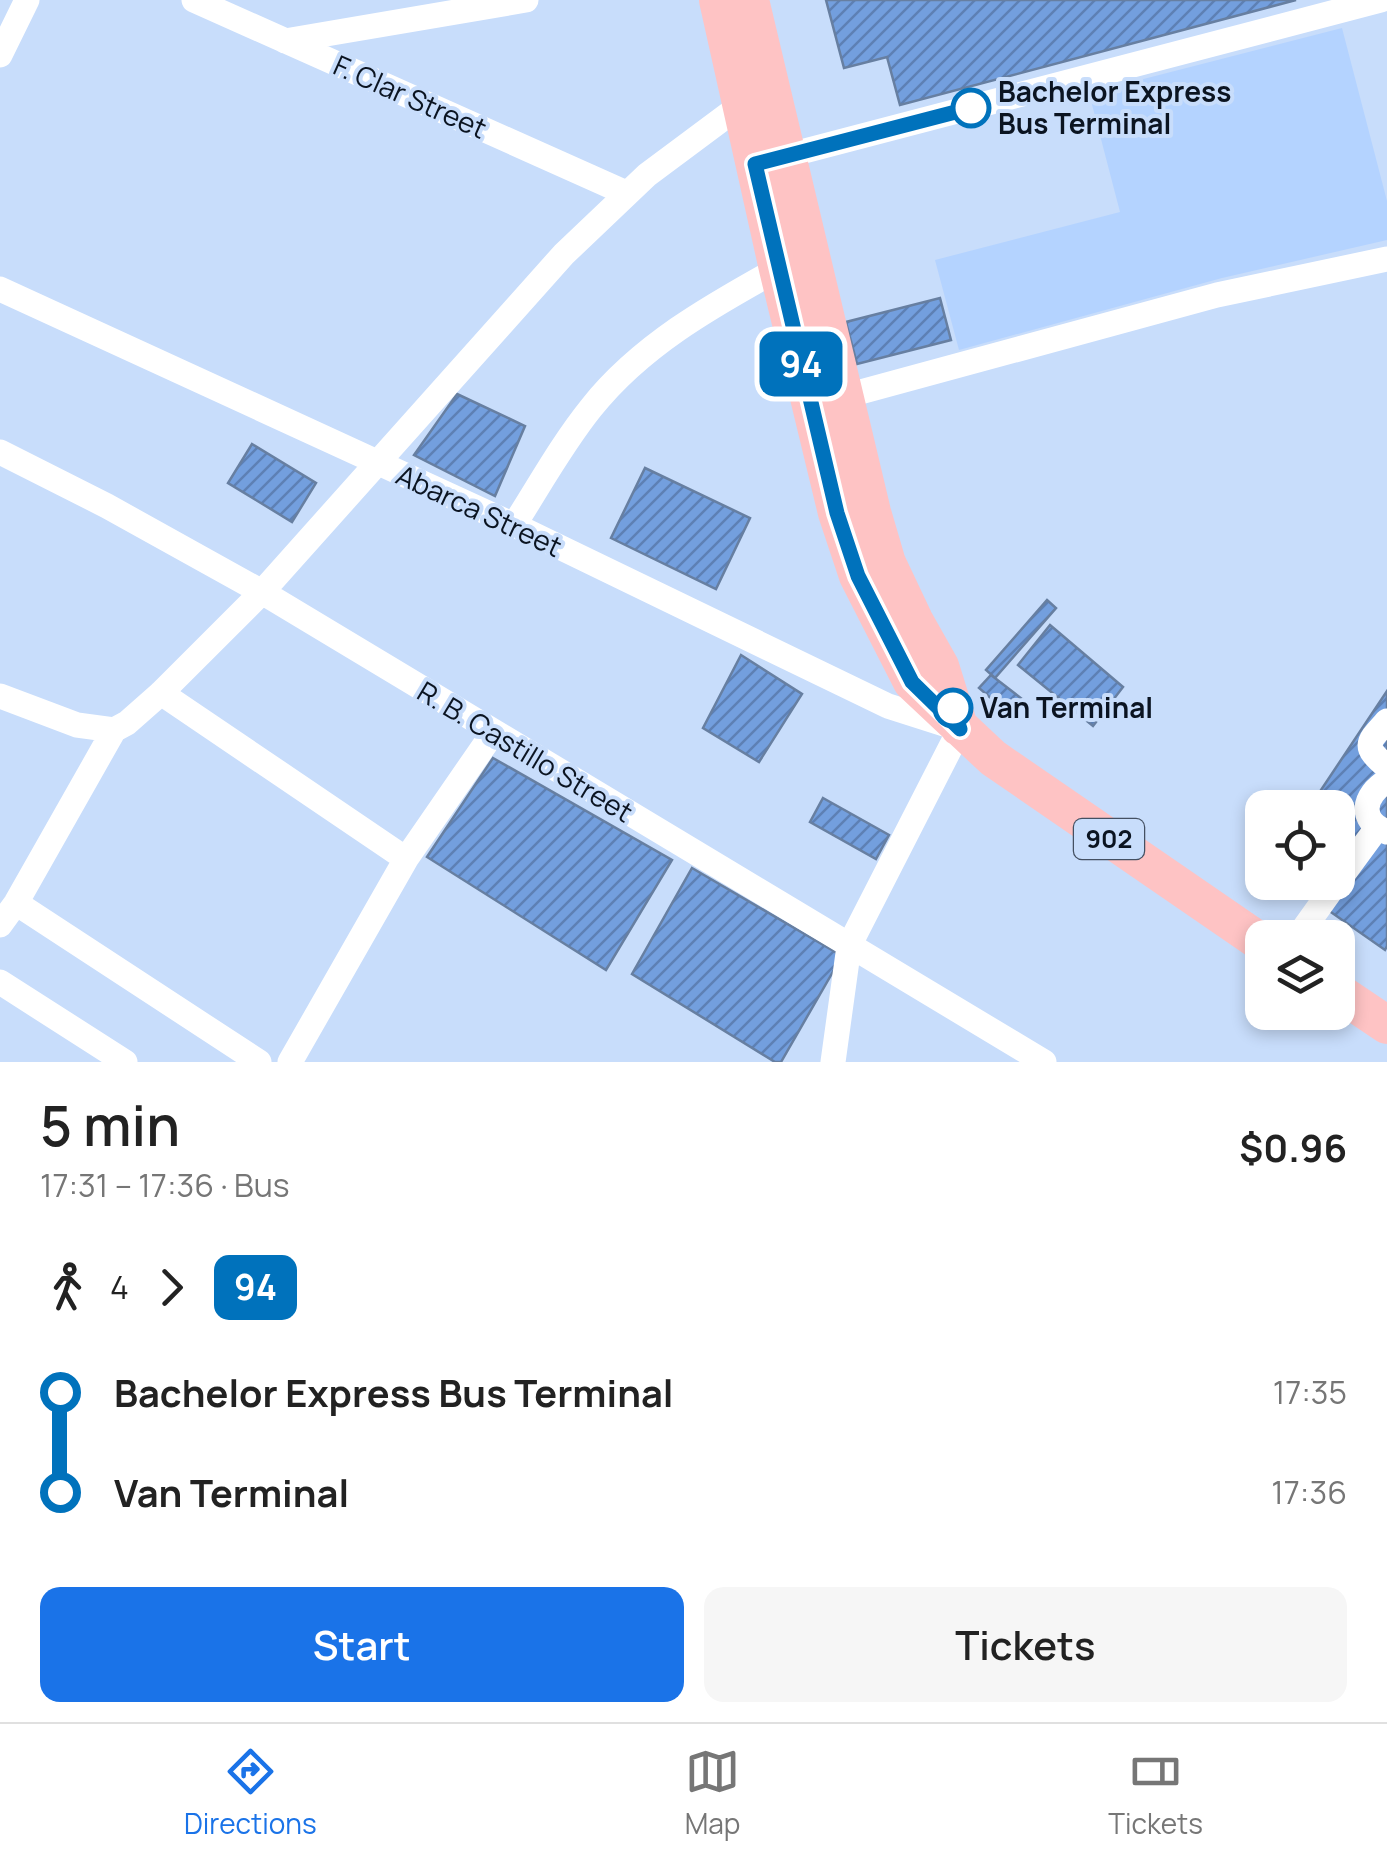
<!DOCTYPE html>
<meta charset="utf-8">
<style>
body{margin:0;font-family:Manrope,sans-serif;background:#f6f6f6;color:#222;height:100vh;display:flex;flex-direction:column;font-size:38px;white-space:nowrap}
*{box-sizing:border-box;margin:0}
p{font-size:32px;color:#767676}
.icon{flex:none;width:55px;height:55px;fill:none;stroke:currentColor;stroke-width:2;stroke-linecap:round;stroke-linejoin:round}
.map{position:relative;height:1062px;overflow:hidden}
.panel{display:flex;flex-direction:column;background:#fff;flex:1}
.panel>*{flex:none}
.badge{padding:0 20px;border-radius:15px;font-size:35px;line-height:65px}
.fabs{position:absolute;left:1245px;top:790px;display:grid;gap:20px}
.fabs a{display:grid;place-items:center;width:110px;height:110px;border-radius:20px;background:#fff;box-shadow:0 5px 15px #0003;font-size:50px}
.map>.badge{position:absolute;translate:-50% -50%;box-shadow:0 0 0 5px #fff}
.legs{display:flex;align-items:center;gap:15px;height:110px;padding:0 40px;font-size:32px}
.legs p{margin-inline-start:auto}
.overview{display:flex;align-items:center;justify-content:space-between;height:170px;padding:0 40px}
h1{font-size:55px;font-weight:600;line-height:75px}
.action{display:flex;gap:20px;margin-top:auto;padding:20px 40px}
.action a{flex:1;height:115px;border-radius:20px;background:#1a73e8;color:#fff;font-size:40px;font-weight:600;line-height:115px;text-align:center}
.action a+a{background:#f6f6f6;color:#222}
ul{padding:0 40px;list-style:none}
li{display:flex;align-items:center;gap:35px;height:100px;font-size:38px}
li i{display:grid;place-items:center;width:15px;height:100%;margin:0 12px;background:currentColor}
li i::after{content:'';width:25px;height:25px;margin:-12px;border:8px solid;border-radius:50%;background:#fff}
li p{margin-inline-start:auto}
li:first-child i{background:linear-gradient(#0000 50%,currentColor 0)}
li:last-child i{background:linear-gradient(currentColor 50%,#0000 0)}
.dock{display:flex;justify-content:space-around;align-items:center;height:140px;border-top:2px solid #e0e0e0;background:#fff;font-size:28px;color:#767676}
.dock a{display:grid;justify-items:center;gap:5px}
.dock .on{color:#1a73e8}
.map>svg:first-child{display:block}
.built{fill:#b4d3ff}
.building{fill:url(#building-hatch);stroke:#677fa1;stroke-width:2.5}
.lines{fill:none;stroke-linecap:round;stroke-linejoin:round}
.minor{stroke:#fff;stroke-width:25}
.highway{stroke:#fec3c4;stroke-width:38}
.line-1-casing{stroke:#fff;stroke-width:22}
.line-1{stroke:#0072bc;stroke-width:15}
.stop-1-dot{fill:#fff;stroke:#0072bc;stroke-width:5}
.labels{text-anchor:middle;stroke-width:8;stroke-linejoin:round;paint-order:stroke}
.shield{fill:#c8ddfb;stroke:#445062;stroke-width:2.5}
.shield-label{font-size:25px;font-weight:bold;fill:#0b1421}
.stop-label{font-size:28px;font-weight:bold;fill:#0b1421;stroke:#c8ddfb;text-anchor:start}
.street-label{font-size:28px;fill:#0b1421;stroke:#c8ddfb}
</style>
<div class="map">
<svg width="1387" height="1062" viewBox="0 0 1387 1062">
<defs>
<pattern id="building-hatch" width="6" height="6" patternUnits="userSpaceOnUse" patternTransform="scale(2.5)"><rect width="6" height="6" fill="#739fde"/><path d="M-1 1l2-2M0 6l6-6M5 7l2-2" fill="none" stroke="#5d80b4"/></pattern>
</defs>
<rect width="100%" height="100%" fill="#c8ddfb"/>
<path class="built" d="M1342 28 1387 201V240L1222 278 959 350 935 260 1120 212 1089 93Z"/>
<path class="building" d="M826 0H1296L900 105 887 57 844 68Z
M940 298 951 340 857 364 846 322Z
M457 394 525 426 495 496 414 455Z
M252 444 316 483 292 522 228 483Z
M645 468 750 518 716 589 611 538Z
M1047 600 1056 608 995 678 986 670Z
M1050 625 1123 687 1093 726 1018 665Z
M741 655 802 694 759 762 703 728Z
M991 675 1022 699 1007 712 979 688Z
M1387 691V946L1385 950 1288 882H1338V808H1309Z
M493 758 672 860 606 970 427 857Z
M823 798 889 835 876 859 810 822Z
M692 868 842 956 781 1062H775L632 974Z"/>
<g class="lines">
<path class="minor" d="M194 0 626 193
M285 41 526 0
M0 55 27 0
M774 159 1381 0
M0 289 514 525 888 706 960 729 849 946 833 1062
M831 400 1217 295 1387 259
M0 452 107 506 262 592 1044 1062
M514 525C539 486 562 444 591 408 640 346 711 306 778 269
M161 693 406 859
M0 696 77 725 114 730
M1387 721C1367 743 1362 746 1387 767
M1387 781C1363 795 1358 821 1387 832
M1338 881 1377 828
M16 903 259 1062
M0 925 16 903 114 730 127 723 161 693 262 592 564 254 647 175 741 105
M1297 938 1337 882
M0 982 125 1062
M290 1062 406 859 493 733"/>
<path class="highway" d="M718 0 778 269 837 513 858 576 912 682 993 758 1262 943
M750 0 872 512 887 563 914 620 940 666 959 727
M1338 992 1387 1025"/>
</g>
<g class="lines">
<defs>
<path id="line-1" d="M953 708 960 729 912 682 858 576 837 513 755 164 971 108"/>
</defs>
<use href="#line-1" class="line-1-casing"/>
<use href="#line-1" class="line-1"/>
</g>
<g class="stop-1-dot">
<circle cx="971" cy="108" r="18"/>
<circle cx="953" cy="708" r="18"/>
</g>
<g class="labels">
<rect class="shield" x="1074" y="819" width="70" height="40" rx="8"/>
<g class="shield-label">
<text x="1109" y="848">902</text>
</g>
<g class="stop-label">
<text x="998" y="102">Bachelor Express<tspan x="998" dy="32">Bus Terminal</tspan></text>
<text x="980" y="718">Van Terminal</text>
</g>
<g class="street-label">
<text transform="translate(410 97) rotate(24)" y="10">F. Clar Street</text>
<text transform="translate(479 511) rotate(25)" y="10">Abarca Street</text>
<text transform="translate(525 752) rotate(31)" y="10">R. B. Castillo Street</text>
</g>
</g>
</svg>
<div class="fabs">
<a><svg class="icon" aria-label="locate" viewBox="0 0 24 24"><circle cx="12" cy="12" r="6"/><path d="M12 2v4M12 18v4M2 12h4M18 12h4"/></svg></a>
<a><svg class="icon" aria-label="layers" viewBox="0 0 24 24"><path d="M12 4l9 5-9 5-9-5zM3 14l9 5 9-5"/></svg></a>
</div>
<b class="badge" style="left:801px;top:364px;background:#0072bc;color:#fff">94</b>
</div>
<section class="panel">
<div class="overview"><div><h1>5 min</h1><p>17:31 – 17:36 · Bus</p></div><b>$0.96</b></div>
<div class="legs"><svg class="icon" aria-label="walk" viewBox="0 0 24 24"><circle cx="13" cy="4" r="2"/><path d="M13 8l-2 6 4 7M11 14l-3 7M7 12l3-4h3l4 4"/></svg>4<svg class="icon" aria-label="forward" viewBox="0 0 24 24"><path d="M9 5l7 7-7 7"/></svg><b class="badge" style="background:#0072bc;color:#fff">94</b></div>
<ul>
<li><i style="color:#0072bc"></i><b>Bachelor Express Bus Terminal</b><p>17:35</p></li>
<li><i style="color:#0072bc"></i><b>Van Terminal</b><p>17:36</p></li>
</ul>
<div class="action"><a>Start</a><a>Tickets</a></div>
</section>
<nav class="dock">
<a class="on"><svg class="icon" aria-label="directions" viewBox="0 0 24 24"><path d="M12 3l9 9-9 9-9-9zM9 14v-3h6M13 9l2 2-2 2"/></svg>Directions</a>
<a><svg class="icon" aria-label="map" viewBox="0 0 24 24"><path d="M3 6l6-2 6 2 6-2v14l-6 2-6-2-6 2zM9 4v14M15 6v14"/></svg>Map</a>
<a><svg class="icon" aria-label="tickets" viewBox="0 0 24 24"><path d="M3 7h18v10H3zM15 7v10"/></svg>Tickets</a>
</nav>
